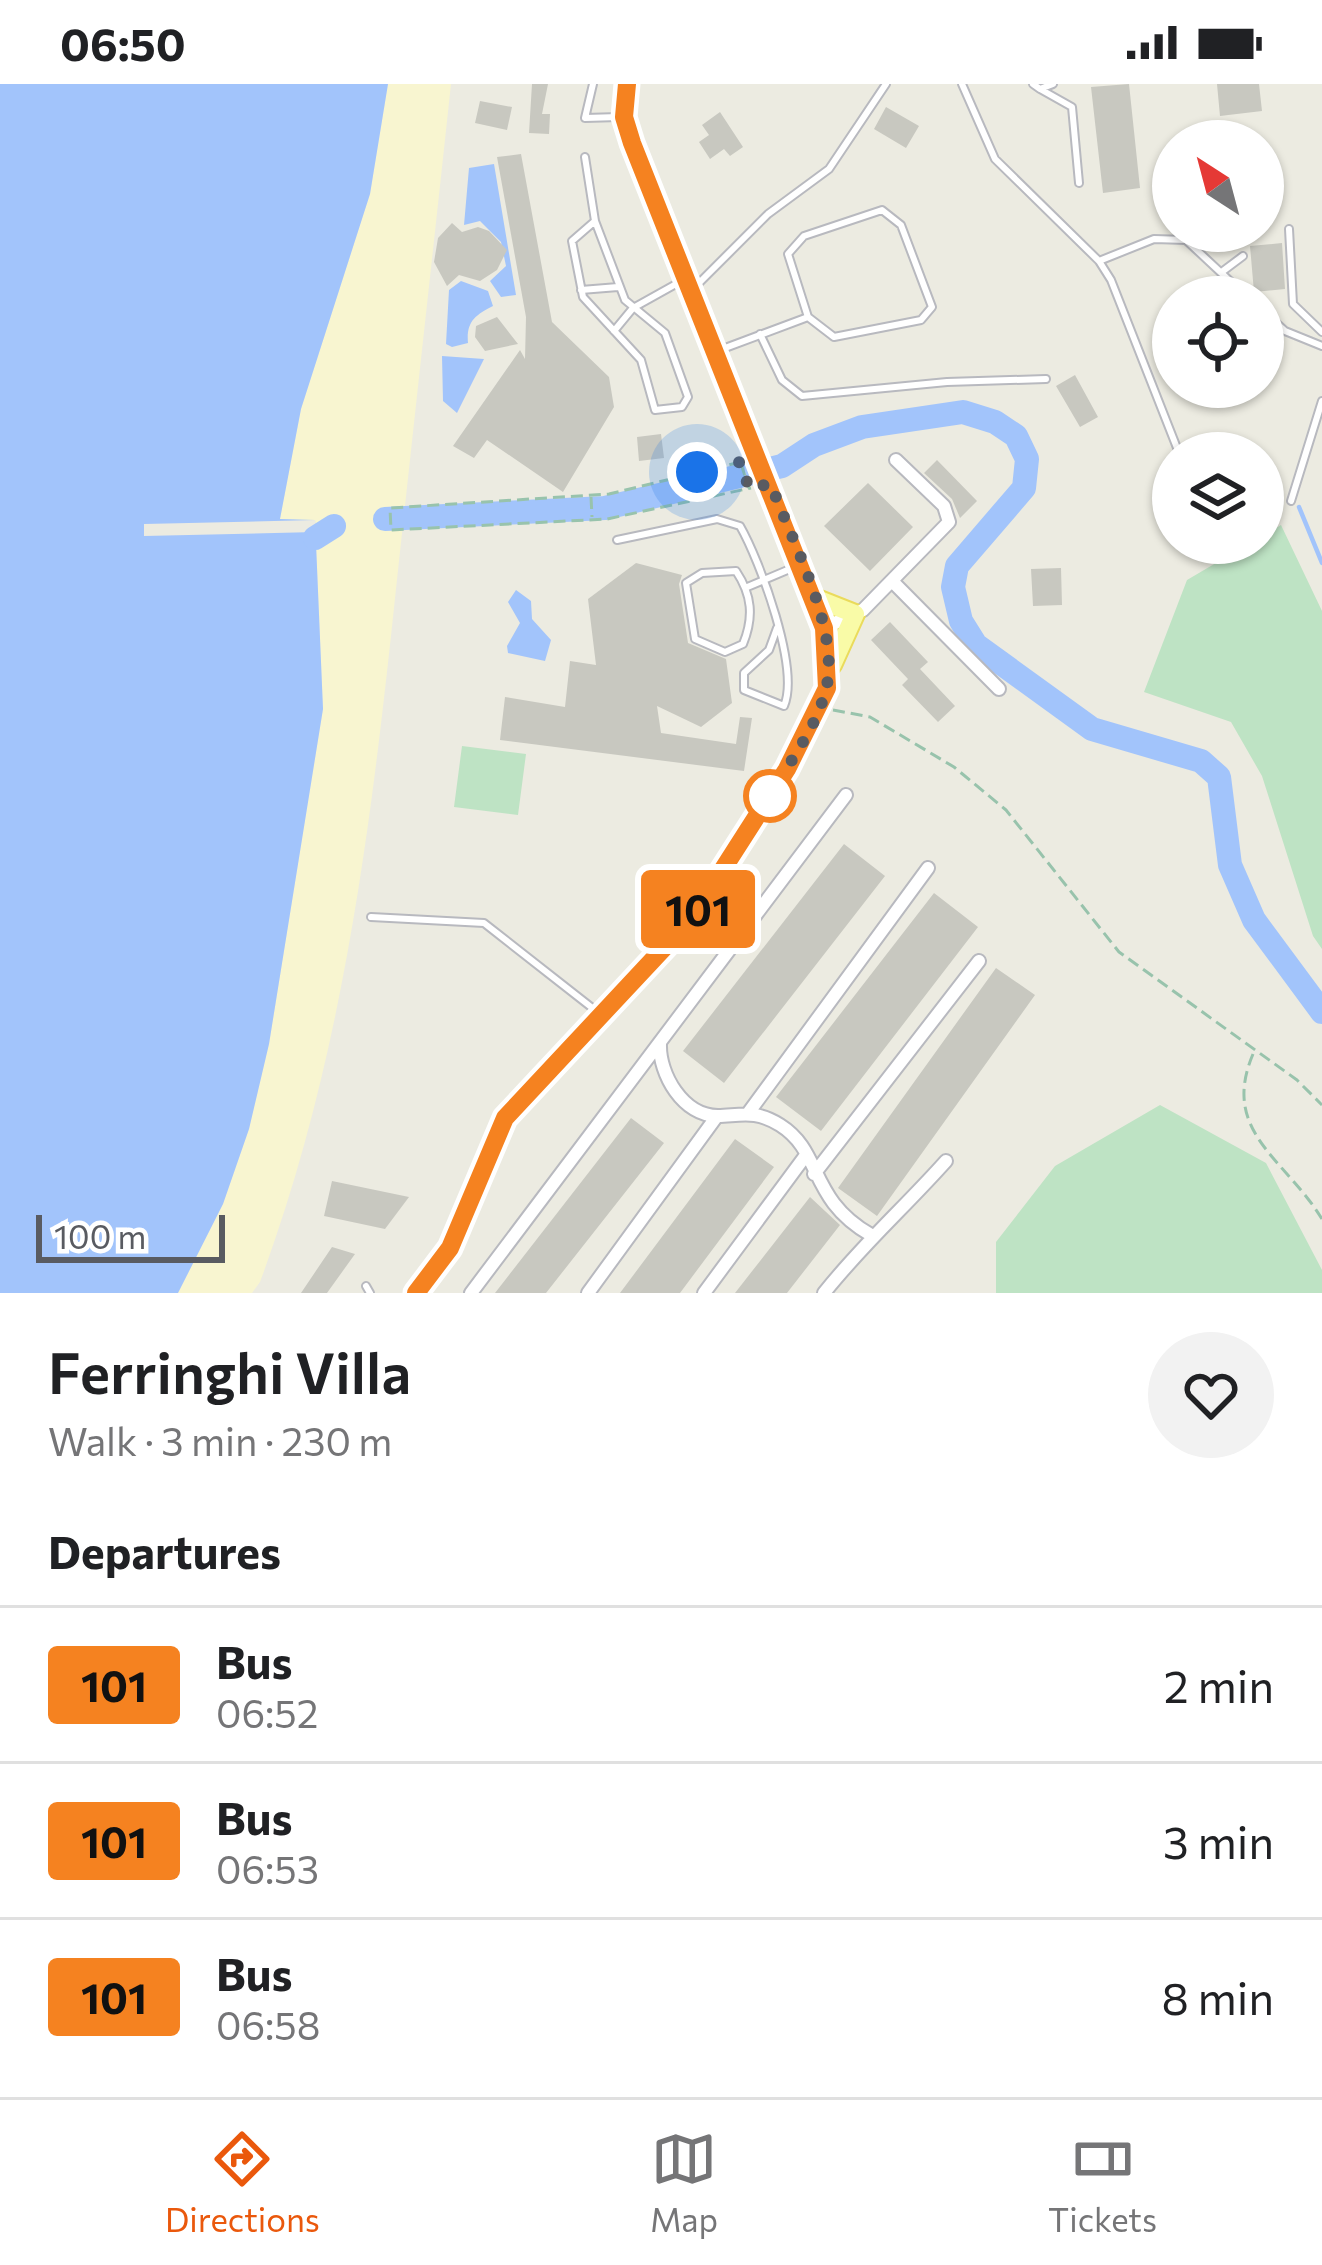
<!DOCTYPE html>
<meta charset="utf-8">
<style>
body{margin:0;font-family:Commissioner,sans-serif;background:#f2f2f2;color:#202124;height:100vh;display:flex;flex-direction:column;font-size:45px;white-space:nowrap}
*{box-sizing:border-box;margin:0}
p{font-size:39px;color:#757577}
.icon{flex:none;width:66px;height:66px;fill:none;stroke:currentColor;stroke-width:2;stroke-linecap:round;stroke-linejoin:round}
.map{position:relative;height:1209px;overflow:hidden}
.details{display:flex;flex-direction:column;background:#fff;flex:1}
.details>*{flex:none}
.badge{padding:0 24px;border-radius:9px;font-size:42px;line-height:78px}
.needle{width:78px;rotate:324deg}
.controls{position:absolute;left:1152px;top:36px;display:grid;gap:24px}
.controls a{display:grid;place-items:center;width:132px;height:132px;border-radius:50%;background:#fff;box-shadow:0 3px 9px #0004;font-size:60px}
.scale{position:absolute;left:36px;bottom:30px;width:189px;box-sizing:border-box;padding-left:12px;border:6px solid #595b61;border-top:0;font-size:33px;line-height:42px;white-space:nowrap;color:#595b61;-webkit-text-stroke:9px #fff;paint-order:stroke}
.you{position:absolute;width:60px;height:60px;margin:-30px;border:9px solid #fff;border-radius:50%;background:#1a73e8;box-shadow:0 0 0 18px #1a73e833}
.map>.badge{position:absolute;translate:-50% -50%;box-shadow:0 0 0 6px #fff}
h2{padding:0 48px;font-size:45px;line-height:108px}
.round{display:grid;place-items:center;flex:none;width:126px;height:126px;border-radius:63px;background:#f2f2f2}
.summary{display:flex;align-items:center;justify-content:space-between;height:204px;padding:0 48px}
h1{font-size:57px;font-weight:600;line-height:90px}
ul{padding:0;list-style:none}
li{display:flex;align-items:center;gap:36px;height:156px;padding:0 48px;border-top:3px solid #e0e0e0}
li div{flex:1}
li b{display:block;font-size:45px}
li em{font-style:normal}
li .badge{min-width:132px;font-weight:700;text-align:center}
.status{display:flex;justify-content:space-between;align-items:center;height:84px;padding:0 60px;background:#fff;direction:ltr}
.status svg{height:33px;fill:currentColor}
.dock{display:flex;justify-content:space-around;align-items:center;height:168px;border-top:3px solid #e0e0e0;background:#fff;font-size:33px;color:#757577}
.dock a{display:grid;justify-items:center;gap:6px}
.dock .selected{color:#ea580c}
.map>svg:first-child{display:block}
.green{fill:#bee3c4}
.sand{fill:#f8f5d0}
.water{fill:#a2c4fb}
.pier{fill:#ecebe1}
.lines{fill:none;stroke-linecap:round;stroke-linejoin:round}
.stream{stroke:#a2c4fb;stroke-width:4.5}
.river{stroke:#a2c4fb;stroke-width:24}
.building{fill:#c8c8c0}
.service-casing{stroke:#b8b9bf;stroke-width:10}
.minor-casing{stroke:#b8b9bf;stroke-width:16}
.primary-casing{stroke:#eadb5b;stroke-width:22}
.path{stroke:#98c3ac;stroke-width:3;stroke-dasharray:12 6;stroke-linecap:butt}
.service{stroke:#fff;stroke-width:6}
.minor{stroke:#fff;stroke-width:12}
.primary{stroke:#f9fba7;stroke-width:18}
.line-casing{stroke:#fff;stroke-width:27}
.line{stroke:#f58220;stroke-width:18}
.walk{stroke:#595b61;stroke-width:12;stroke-dasharray:0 21.6}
.stop-dot{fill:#fff;stroke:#f58220;stroke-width:6}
</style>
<div class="status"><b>06:50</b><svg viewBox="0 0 49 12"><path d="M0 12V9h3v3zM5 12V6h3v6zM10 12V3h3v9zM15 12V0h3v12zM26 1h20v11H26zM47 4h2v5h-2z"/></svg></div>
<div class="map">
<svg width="1322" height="1209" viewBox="0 0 1322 1209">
<rect width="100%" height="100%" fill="#ecebe1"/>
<path class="green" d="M1281 441 1322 527V865L1313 852 1262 692 1231 638 1144 608 1187 496 1250 459H1263V452Z
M462 662 526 670 518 731 454 723Z
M1160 1021 1266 1079 1322 1186V1209H996V1158L1055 1082Z"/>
<path class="sand" d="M388 0H451C433 168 414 337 396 505 371 742 343 974 260 1198L252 1209H178L223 1120 249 1045 269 960 323 625 315 437 280 435 301 325 370 110Z"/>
<path class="water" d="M0 0H388L370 110 301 325 280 435 315 436 323 625 269 960 249 1045 223 1120 178 1209H0Z
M494 80 516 211 501 213 490 197 506 182 501 158 480 137 464 141 469 84Z
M461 197 488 207 493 222C475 231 466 238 468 259L452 263 446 260 449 206Z
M442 272 484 275 457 329 443 317Z
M516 506 531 517 532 535 551 556 545 577 508 569 507 562 520 539 508 518Z"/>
<path class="pier" d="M315 436 316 448 144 452V440Z"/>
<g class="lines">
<path class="stream" d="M1299 423 1322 479"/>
<path class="river" d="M385 435 605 424 782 382 814 361 862 343 963 328 995 338 1016 352 1027 375 1024 404 957 482 953 503 961 537 976 561 1092 645 1201 677 1219 693 1230 781 1254 836 1322 928
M315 454 334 442"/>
</g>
<path class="building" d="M532 0H548L542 30H550L549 50 529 49Z
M1129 0 1140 104 1103 109 1091 3Z
M1217 0H1259L1262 27 1220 32Z
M480 17 512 23 507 46 475 39Z
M886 23 919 42 906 64 874 45Z
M720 28 743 63 730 72 724 65 710 75 699 58 709 51 702 41Z
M521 70 552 238 609 293 614 323 563 408 487 356 474 374 453 362 520 266 525 275 526 233 497 73Z
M452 139 462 148 478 143 489 147 507 166 497 186 480 197 459 191 447 202 434 178 438 154Z
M1282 159 1285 205 1254 208 1250 162Z
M497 233 518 260 485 267 475 253 476 242Z
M1075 291 1098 333 1080 343 1056 302Z
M661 350 664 374 639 377 637 353Z
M937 376 977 417 960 434 952 415 924 389Z
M868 399 913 443 870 487 824 442Z
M636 479 682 491 679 500 688 559 726 575 732 619 701 643 657 622 661 649 736 660 740 633 752 634 744 687 500 656 505 613 565 623 570 577 596 581 588 515Z
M1061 484 1062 521 1033 522 1031 485Z
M890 538 928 578 920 585 955 622 938 638 902 601 908 595 871 556Z
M844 760 885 792 724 999 683 967Z
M934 809 978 843 821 1047 776 1013Z
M996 884 1035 911 877 1132 838 1104Z
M631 1034 664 1059 546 1209H495Z
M735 1055 774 1083 680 1209H620Z
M332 1097 409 1113 385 1145 324 1132Z
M810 1113 840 1141 787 1209H735Z
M332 1163 355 1170 327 1209H301Z"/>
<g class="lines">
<defs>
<path id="service" d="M593 0 585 34 619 33
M962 0 995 75 1099 177 1111 196 1179 369
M1033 0 1040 5 1053 0
M1040 5 1072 23 1079 99
M585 73 595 137
M882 126 901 141 932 223 921 236 834 253 808 233 788 170 804 152Z
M595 137 625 216 665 249 688 313 682 323 655 326 641 276 583 213 572 157Z
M1289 145 1293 220 1322 248
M1099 177 1154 155 1186 156 1247 213
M1223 187 1243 172
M693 205 768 130 829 85 886 0
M581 206 618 203
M1263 227 1285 247 1322 262
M614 247 633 224 685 195
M760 250 782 296 802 312 947 298 1046 295
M717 267 808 233
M1291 417 1322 317
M617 456 717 435 740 442C760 477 800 585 784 622L744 606V589L769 566 777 544
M736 487C752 511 754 533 743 560L725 568 695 555 686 499 702 489Z
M745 504 797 482
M371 833 484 839 600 930
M366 1202 370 1209"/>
<path id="minor" d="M892 497 999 605
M824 544 863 526 949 438 944 422 896 376
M704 817 744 846
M691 835 731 864
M660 960C659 990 683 1032 718 1032 743 1031 756 1026 780 1041 823 1068 808 1115 871 1151
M749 1028 928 784
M814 1090 979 877
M471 1209 846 711
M588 1209 717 1032
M704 1209 806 1071
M824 1209C862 1161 905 1123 946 1077"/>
<path id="primary" d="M812 513 855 530 832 581
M416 1209 450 1164 504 1034 691 835 787 685 827 604 824 544 632 59 624 33 627 0"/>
</defs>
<use href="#service" class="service-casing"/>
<use href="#minor" class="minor-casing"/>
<use href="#primary" class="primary-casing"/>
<path class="path" d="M741 378 609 410 390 424 391 446 607 435 751 404
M741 380 749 404
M591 413 592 433
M833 626 870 633 954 683 1006 726 1119 868 1297 996 1322 1021
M1253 970C1220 1048 1285 1074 1322 1135"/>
<use href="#service" class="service"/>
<use href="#minor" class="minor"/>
<use href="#primary" class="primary"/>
</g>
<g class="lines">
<defs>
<path id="line" d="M416 1209 450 1164 505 1034 691 835 787 685 827 604 824 544 632 59 624 33 627 0"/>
</defs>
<use href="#line" class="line-casing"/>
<use href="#line" class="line"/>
<path class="walk" d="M697 388 740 378 749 404 771 400C791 456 841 546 826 605 817 643 789 678 770 712"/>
</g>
<circle class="stop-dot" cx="770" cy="712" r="24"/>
</svg>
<div class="controls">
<a><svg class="needle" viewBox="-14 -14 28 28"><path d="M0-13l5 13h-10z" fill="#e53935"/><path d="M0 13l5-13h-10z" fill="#757577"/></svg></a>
<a><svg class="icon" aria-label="locate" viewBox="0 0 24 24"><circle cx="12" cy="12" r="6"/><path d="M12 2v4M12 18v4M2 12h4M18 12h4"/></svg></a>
<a><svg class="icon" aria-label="layers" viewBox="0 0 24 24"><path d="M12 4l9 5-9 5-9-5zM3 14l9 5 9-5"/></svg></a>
</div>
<div class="scale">100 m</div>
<div class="you" style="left:697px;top:388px"></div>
<b class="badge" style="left:698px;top:825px;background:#f58220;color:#111">101</b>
</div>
<section class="details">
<div class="summary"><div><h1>Ferringhi Villa</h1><p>Walk · 3 min · 230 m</p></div><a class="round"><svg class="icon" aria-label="heart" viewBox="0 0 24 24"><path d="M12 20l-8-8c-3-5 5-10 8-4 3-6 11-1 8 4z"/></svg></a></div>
<h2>Departures</h2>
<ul>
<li><span class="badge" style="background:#f58220;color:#111">101</span><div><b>Bus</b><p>06:52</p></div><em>2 min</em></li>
<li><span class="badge" style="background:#f58220;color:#111">101</span><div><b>Bus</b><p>06:53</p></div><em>3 min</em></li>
<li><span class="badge" style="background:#f58220;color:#111">101</span><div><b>Bus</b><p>06:58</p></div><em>8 min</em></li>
</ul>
</section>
<nav class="dock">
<a class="selected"><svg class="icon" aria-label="directions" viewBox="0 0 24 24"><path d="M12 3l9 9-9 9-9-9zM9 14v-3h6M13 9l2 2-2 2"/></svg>Directions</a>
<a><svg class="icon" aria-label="map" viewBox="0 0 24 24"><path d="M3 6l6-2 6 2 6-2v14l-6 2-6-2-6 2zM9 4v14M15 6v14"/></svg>Map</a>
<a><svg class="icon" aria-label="tickets" viewBox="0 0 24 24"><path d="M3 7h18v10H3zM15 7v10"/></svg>Tickets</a>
</nav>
